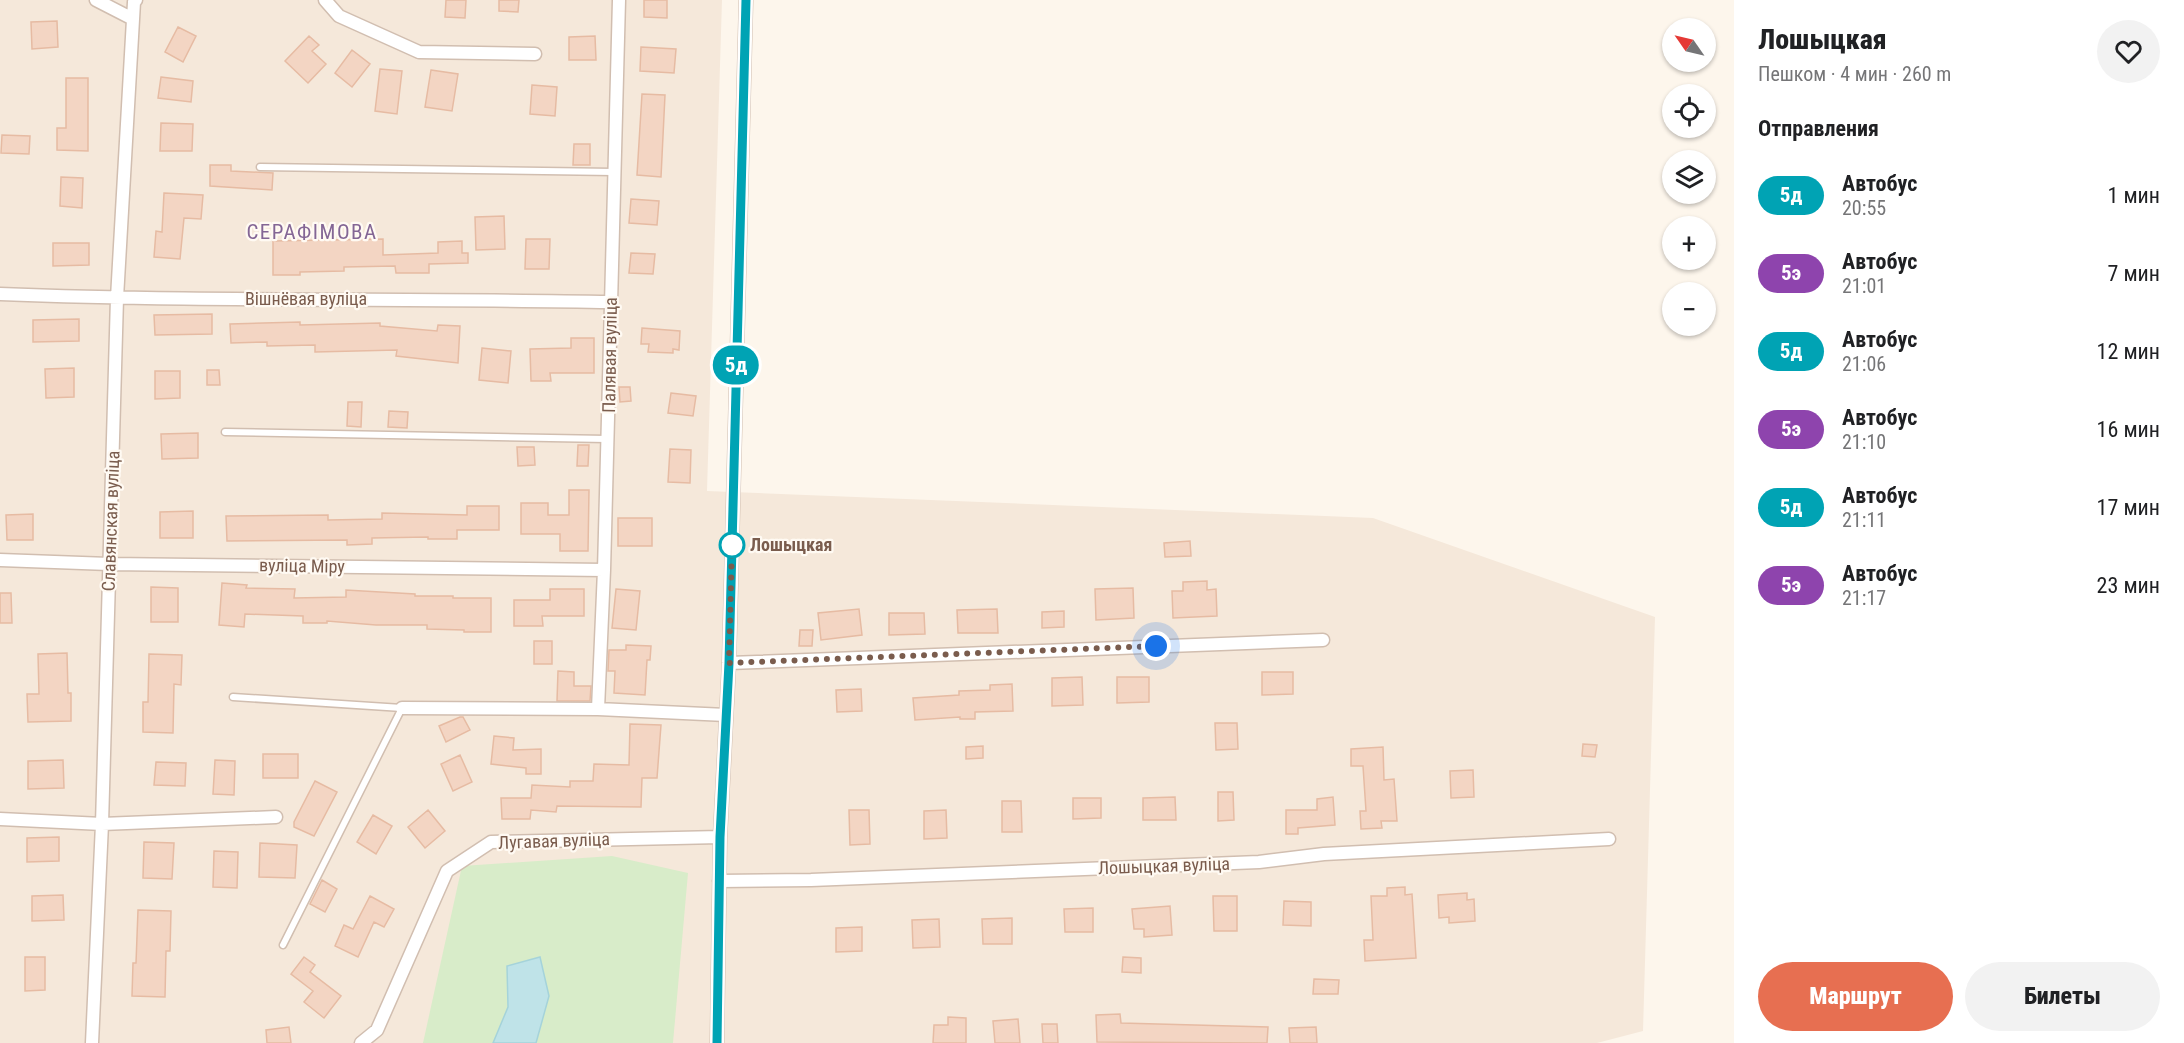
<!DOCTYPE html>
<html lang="ru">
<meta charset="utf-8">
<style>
body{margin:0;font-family:"Roboto Condensed",sans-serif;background:#f2f2f2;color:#202124;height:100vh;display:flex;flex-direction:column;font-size:22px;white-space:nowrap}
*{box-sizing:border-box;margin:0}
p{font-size:20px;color:#757577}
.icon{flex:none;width:33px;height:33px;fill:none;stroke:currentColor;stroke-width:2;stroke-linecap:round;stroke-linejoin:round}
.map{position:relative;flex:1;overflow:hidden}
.drawer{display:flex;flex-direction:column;background:#fff;width:450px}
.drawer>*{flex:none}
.badge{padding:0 12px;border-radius:20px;font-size:21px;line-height:39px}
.needle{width:39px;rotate:304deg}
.tools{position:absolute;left:1662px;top:18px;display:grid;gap:12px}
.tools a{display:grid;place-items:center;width:54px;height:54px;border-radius:50%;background:#fff;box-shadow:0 2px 4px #0004;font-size:30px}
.you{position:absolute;width:30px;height:30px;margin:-15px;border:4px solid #fff;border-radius:50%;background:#1a73e8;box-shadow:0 0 0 9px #1a73e833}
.map>.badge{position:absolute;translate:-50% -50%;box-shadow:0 0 0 3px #fff}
h2{padding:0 24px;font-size:22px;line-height:54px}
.round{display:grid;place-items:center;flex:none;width:63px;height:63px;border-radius:32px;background:#f2f2f2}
.head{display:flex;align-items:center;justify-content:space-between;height:102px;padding:0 24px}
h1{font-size:28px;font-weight:800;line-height:45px}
.cta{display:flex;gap:12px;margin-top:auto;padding:12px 24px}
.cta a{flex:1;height:69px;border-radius:36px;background:#e76f51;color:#fff;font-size:24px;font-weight:800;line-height:69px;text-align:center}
.cta a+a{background:#f2f2f2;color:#202124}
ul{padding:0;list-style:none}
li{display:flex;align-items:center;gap:18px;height:78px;padding:0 24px}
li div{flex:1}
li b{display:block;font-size:22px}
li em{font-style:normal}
li .badge{min-width:66px;font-weight:700;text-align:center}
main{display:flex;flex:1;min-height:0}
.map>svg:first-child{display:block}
.residential{fill:#f5e8da}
.green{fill:#d8ecc9}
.water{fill:#bfe3e8;stroke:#a5d3da;stroke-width:1.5}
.building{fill:#f3d5c3;stroke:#e6bba3;stroke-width:1.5}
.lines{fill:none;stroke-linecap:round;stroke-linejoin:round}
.lane-casing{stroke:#d1beb0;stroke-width:9}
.street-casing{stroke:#d1beb0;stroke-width:15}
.lane{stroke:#fff;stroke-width:6}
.street{stroke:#fff;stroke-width:12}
.line-casing{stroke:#fff;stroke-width:14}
.line{stroke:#00a3b4;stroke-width:9}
.walk{stroke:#7a5c4d;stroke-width:6;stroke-dasharray:0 10.8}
.stop-dot{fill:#fff;stroke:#00a3b4;stroke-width:3}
.labels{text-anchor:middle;stroke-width:4.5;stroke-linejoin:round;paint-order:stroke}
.street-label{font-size:18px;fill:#7a5c4d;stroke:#fffaf3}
.stop-label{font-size:18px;font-weight:bold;fill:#7a5c4d;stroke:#fffaf3;text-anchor:start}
.quarter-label{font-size:21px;letter-spacing:1.5px;fill:#846695;stroke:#fffaf3}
</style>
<main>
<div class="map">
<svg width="1734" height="1043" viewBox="0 0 1734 1043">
<rect width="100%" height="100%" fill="#fdf6ec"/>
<path class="residential" d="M0 0H722L707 491 1373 518 1655 617 1643 1031 1597 1043H0Z"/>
<path class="green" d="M612 856 688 873 673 1043H423L462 866Z"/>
<path class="water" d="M540 957 549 996 536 1043H493L508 1007 507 966Z"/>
<path class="building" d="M446 0H466L465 18 445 17Z
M499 0H519L518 12 499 11Z
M644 0H667V18L644 17Z
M57 21 58 47 32 49 31 22Z
M178 27 196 36 183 62 165 52Z
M309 36 319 45 312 51 326 64 308 83 285 61Z
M595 36 596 60H569V37Z
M641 47 676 49 674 73 640 71Z
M352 50 370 64 352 87 335 73Z
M380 69 402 71 397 114 375 111Z
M431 70 458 74 452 111 425 107Z
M161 77 193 81 191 102 158 98Z
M66 78H88V151L57 150V128H66Z
M532 85 557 87 555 116 530 114Z
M642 94 665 95 661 177 637 175Z
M161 123 193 124 192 151H160Z
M2 135 30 136 29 154 1 153Z
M574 144H590V165H573Z
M210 165H231V171L273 173 272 190 210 186Z
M61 177 83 178 82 208 60 206Z
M164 193 203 195 201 219 184 218 180 259 154 257 156 231 162 232Z
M631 199 659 201 657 225 629 223Z
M504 216 505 249 476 250 475 217Z
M383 239V255L438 253V242L462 241V253H468V263L429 264V273H396L395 266 344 267V271L300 272V275H273V241Z
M526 239H550L549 269H525Z
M53 243H89V265L53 266Z
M631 253 655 254 653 274 629 273Z
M212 314V334L155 335 154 315Z
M79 319V341L33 342V320Z
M300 322V325L380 323V326L437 331 438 325 460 326 458 363 396 356 397 350 315 352V345L267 346V342L231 343 230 324Z
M642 328 680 331 679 350 673 349V353L648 352 649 344H641Z
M571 338H594V373H550L551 381H531L530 349 571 348Z
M482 348 511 351 508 383 479 380Z
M74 368V397L46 398 45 369Z
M207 370H219L220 385H207Z
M155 371H180V398L155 399Z
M619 387H630L631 401 620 402Z
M671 393 696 396 693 416 668 413Z
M348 402H362L361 427 347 426Z
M389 411 408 412 407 428 388 427Z
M198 433V458L162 459 161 434Z
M578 445H589L588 466H577Z
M517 447H534L535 465 518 466Z
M670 449 691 450 690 483 668 482Z
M569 490H589L588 551H560V534H521V503H548V515H569Z
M467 506H499V530H457V539H428V537L372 538V544L347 545V540L227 541 226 516 328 515V520L382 519V513L467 515Z
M193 511V538H160V512Z
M33 514V540H7L6 515Z
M618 518H652V546H618Z
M1190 541 1191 556 1165 557 1164 543Z
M1207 581V590L1216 589 1217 616 1173 618 1172 591H1183V582Z
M222 583 247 585 246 588 295 589 294 598 346 597V590L415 594V596H453V598H491V632H464V630L427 629V625H376L327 621V623H303V616L245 614 244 627 219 625Z
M151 587 178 588V622H151Z
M1133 588 1134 618 1096 620 1095 589Z
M550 589H584V616H542L543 626H514V600H550Z
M616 589 640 591 636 630 612 628Z
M0 593H11L12 623H0Z
M859 609 862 635 821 640 818 613Z
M997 609 998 633H958L957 610Z
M1064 611V627L1042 628V612Z
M889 613H924L925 634 889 635Z
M800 630H813L812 646H799Z
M534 641H552V664H534Z
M626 645 651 646 650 660H647L645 695 614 693 615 671H608L609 650H626Z
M67 653 68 693H71V721L28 722 27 694H39L38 654Z
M149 654 182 655 181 685 174 684 173 733 143 732V702H148Z
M558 671 574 672V686H591L590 701H557Z
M1262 672H1293V694L1262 695Z
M1082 677 1083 705 1052 706V678Z
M1117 677H1149V702L1117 703Z
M1012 684 1013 711 975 712V719H960V717L915 720 913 698 959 695V691L990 690V685Z
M861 689 862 711 837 712 836 690Z
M460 717H463L470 730 446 742 439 726Z
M1215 723H1237L1238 749 1216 750Z
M630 724 661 725 657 778H642L641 807 557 806 556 812 531 810 530 819H502L501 798H531L532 785 570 787V781H593L594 764 629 765Z
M494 736 514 738 513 750 541 749V774H526V768L491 764Z
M1583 744 1597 745 1595 757 1582 756Z
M983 746V758L966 759V747Z
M1383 747 1384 780 1394 779 1397 821H1381L1382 828 1361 829 1360 811H1366L1363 766H1351V749Z
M263 754H298V778H263Z
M460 755 472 782 453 791 441 764Z
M63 760 64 788 28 789V761Z
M215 760 235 761 234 795 213 794Z
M156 762 186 763 185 786 154 785Z
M1473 770 1474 797 1451 798 1450 771Z
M315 781 337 792 314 836 294 827V822Z
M1218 792H1233L1234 820 1218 821Z
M1175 797 1176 820H1143V798Z
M1333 797 1335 825 1298 828V834H1286V810H1317V799Z
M1073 798H1101V818L1073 819Z
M1002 801H1021L1022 832H1002Z
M428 810 445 831 425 848 408 827Z
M849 810H869L870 844 850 845Z
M946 810 947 838 924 839V811Z
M373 815 392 826 376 854 357 842Z
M59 837V861L27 862V838Z
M144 842 174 843 172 879 143 878Z
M260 843 297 845 295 878 259 877Z
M214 851 238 852 237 888 213 887Z
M322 880 337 889 325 912 310 904Z
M1405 887V895L1412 894 1416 958 1365 961 1364 940H1373L1371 896H1387V888Z
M1467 893V900L1474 899 1475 921 1449 923V917L1439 918 1438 895Z
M63 895 64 920 32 921V896Z
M370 896 394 909 384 927 374 922 358 957 335 946 344 925 353 929Z
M1213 896H1237V931H1214Z
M1284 901 1311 902V926L1283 925Z
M1170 906 1172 935 1144 937V929H1134L1132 909Z
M1093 908V932H1065L1064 909Z
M138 910 171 911 170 951H166L165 997 132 996 133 963H136Z
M1012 918V944H983L982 919Z
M939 919 940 947 913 948 912 920Z
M862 927V951L836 952V928Z
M25 957H45V990L25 991Z
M304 957 315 965 310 972 341 996 324 1018 304 1002 313 991 291 974Z
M1123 957 1141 958V973L1122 972Z
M1314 979 1339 980 1338 994H1313Z
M1120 1014 1121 1023 1268 1027 1267 1043 1097 1042 1096 1015Z
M948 1017 966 1018V1043H933L934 1025H948Z
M1018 1019 1020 1043H995L993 1021Z
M1042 1024H1057L1058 1043H1043Z
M289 1027 291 1043H267L266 1030Z
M1316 1027 1317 1043H1290L1289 1028Z"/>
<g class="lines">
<defs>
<path id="lane" d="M260 167 614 172
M225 432 607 439
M233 697 402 708 283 945"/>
<path id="street" d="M96 0 133 19
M325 0 339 16 419 52 535 54
M0 294C204 302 408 298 611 302
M0 560 109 564 604 570
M729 663 1323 640
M402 708 598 709 726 715
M598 709 604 570 619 0
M0 819 102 824 276 817
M719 881 811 880 1259 862 1324 854 1609 839
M92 1043 102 824 117 298 134 2 136 0
M361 1043 377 1030 447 871 491 842 720 837
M717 1043 720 837 729 663 746 0"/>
</defs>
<use href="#lane" class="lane-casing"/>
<use href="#street" class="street-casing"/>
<use href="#lane" class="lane"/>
<use href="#street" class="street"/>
</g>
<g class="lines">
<defs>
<path id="line" d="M717 1043 720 837 729 663 746 0"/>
</defs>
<use href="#line" class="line-casing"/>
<use href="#line" class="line"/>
<path class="walk" d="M732 545 729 663 1156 646"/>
</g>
<circle class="stop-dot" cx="732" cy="545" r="12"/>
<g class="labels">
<g class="street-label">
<text x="306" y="305">Вішнёвая вуліца</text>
<text transform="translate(610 355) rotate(-89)" y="6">Палявая вуліца</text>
<text transform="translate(111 521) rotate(-88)" y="6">Славянская вуліца</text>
<text transform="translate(302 566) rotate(1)" y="6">вуліца Міру</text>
<text transform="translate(554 841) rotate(-2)" y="6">Лугавая вуліца</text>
<text transform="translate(1164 866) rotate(-2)" y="6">Лошыцкая вуліца</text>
</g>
<g class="stop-label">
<text x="750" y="551">Лошыцкая</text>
</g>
<g class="quarter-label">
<text x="312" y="239">СЕРАФІМОВА</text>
</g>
</g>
</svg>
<div class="tools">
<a><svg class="needle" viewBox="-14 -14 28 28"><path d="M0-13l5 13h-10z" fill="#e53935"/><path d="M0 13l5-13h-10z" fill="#757577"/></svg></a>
<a><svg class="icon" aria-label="locate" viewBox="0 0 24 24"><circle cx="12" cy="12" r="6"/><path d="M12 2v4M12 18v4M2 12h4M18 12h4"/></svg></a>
<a><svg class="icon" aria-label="layers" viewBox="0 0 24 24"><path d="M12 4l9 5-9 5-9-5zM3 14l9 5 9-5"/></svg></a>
<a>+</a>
<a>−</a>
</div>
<div class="you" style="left:1156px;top:646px"></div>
<b class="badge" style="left:736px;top:365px;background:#00a3b4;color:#fff">5д</b>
</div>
<section class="drawer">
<div class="head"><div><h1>Лошыцкая</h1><p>Пешком · 4 мин · 260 m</p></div><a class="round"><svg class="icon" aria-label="heart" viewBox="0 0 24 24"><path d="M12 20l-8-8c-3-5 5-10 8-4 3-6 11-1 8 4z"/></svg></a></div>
<h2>Отправления</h2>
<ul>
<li><span class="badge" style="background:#00a3b4;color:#fff">5д</span><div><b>Автобус</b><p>20:55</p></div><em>1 мин</em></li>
<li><span class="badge" style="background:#8e44ad;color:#fff">5э</span><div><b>Автобус</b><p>21:01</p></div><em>7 мин</em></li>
<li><span class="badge" style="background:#00a3b4;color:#fff">5д</span><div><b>Автобус</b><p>21:06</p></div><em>12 мин</em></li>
<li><span class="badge" style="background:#8e44ad;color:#fff">5э</span><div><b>Автобус</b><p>21:10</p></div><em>16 мин</em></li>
<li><span class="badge" style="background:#00a3b4;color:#fff">5д</span><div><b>Автобус</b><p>21:11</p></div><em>17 мин</em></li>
<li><span class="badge" style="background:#8e44ad;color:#fff">5э</span><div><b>Автобус</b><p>21:17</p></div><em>23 мин</em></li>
</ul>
<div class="cta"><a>Маршрут</a><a>Билеты</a></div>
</section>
</main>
